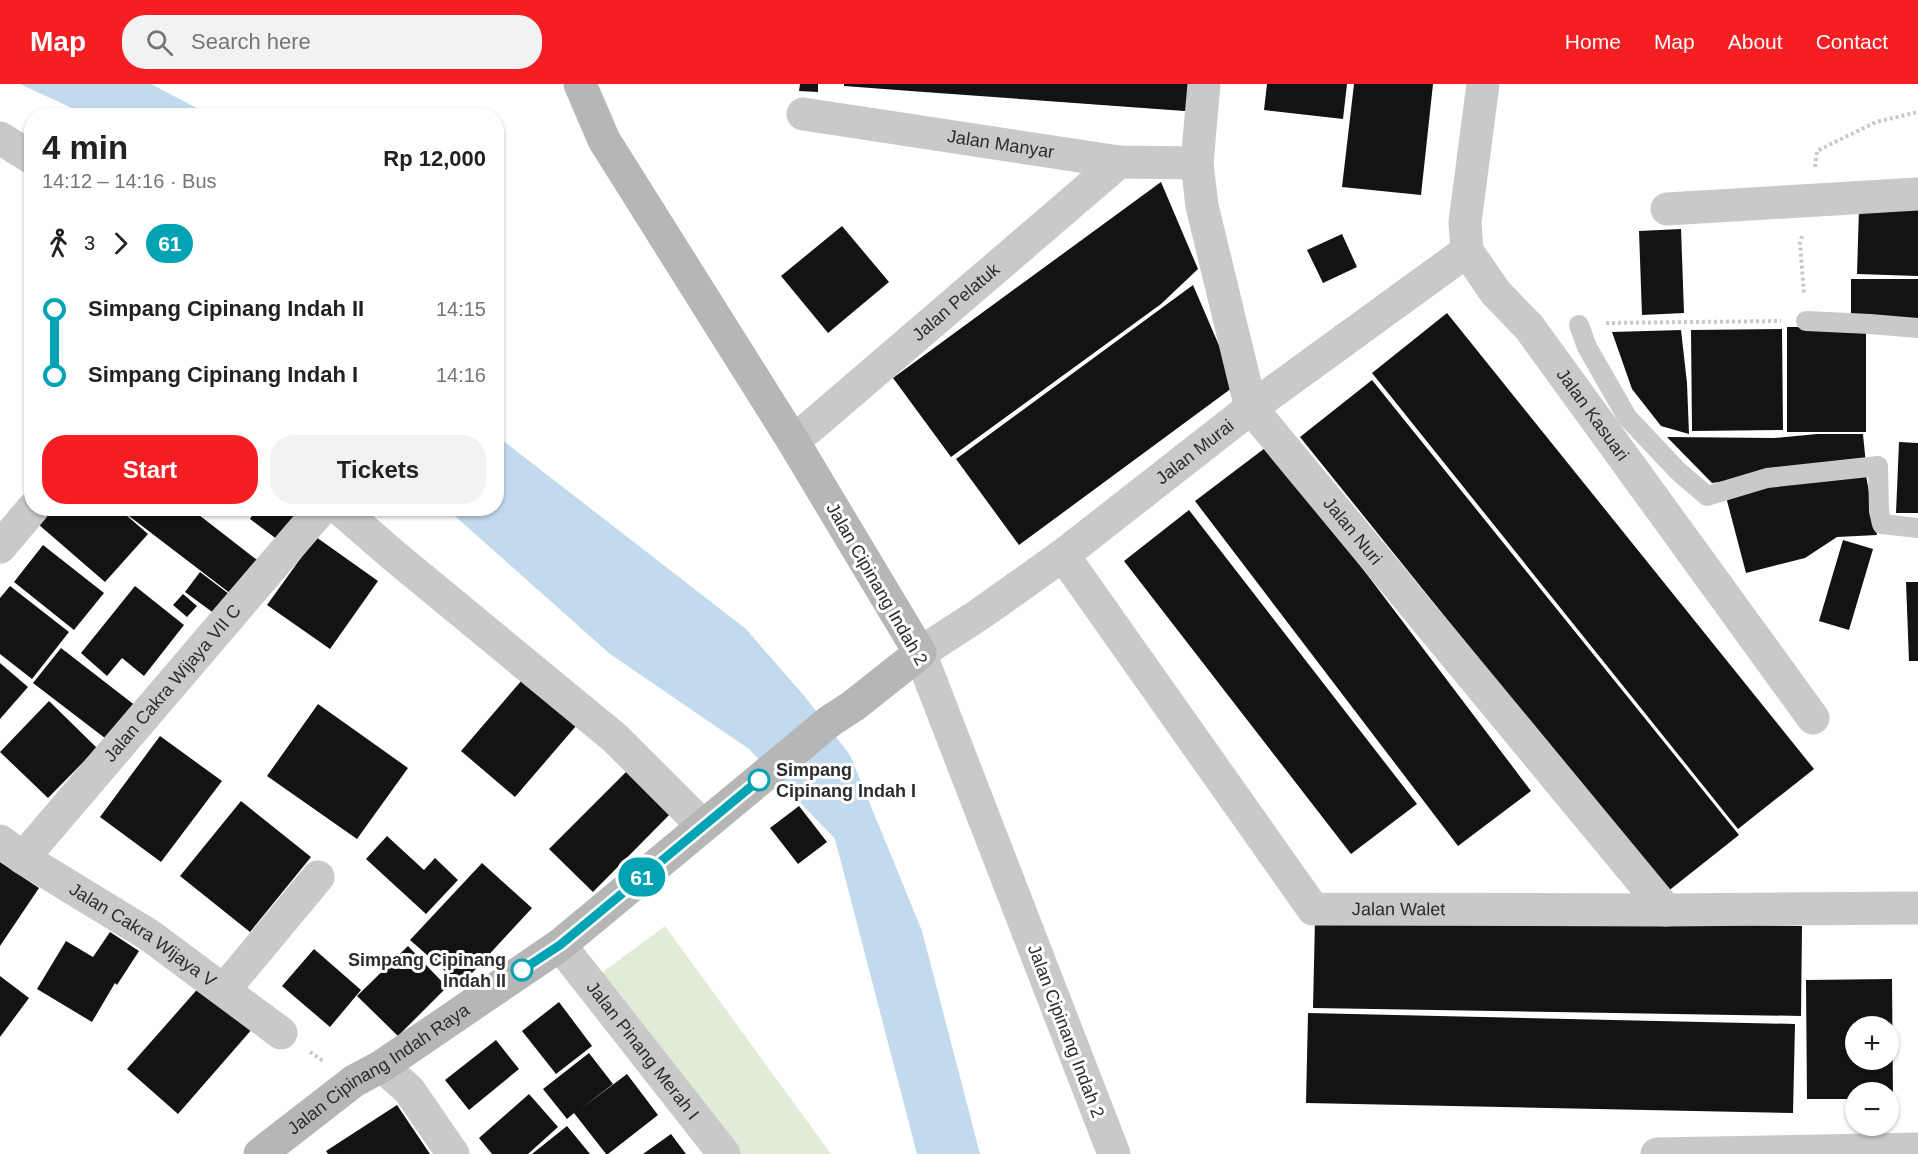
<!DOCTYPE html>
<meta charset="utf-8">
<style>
body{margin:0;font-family:Helvetica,sans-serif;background:#f2f2f2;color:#202124;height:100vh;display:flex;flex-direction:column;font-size:22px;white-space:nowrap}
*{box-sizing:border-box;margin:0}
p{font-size:20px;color:#757577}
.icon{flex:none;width:33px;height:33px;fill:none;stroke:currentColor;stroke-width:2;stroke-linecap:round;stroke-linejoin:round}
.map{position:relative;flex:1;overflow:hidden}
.sheet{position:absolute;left:24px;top:24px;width:480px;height:408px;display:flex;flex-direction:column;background:#fff;border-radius:24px;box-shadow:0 2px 4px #0004}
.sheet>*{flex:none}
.badge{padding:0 12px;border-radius:20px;font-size:21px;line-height:39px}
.buttons{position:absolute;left:1845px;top:932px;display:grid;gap:12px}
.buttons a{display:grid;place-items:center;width:54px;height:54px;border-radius:50%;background:#fff;box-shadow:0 2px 4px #0004;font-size:30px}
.map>.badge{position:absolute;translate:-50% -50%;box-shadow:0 0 0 3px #fff}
.legs{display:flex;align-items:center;gap:9px;height:66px;padding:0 18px;font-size:20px}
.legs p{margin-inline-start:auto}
.overview{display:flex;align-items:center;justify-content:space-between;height:102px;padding:0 18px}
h1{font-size:33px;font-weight:800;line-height:45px}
.cta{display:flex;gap:12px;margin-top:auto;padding:12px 18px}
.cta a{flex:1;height:69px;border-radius:24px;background:#f41e23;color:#fff;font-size:24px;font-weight:800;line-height:69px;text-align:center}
.cta a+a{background:#f2f2f2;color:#202124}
ul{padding:0 18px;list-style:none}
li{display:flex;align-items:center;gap:21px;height:66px;font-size:22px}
li i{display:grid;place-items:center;width:9px;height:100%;margin:0 8px;background:currentColor}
li i::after{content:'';width:15px;height:15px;margin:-8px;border:4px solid;border-radius:50%;background:#fff}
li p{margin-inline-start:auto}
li:first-child i{background:linear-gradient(#0000 50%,currentColor 0)}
li:last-child i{background:linear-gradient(currentColor 50%,#0000 0)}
header{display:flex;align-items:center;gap:36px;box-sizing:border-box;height:84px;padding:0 30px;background:#f41e23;color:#fff}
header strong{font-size:28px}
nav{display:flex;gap:33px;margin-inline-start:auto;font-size:21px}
.search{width:420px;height:54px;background:#f2f2f2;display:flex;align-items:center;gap:15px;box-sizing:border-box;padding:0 21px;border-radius:24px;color:#757577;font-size:22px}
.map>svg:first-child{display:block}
.green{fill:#e1ecd8}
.water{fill:#c2daee}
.building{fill:#131313;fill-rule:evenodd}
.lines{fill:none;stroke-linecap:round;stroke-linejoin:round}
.path{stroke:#c9c9c9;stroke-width:4;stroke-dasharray:3 3;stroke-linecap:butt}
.lane{stroke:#c9c9c9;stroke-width:20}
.street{stroke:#c9c9c9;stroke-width:33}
.secondary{stroke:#b6b6b6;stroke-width:33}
.line-1-casing{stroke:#fff;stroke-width:14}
.line-1{stroke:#00a3b4;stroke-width:9}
.stop-1-dot{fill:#fff;stroke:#00a3b4;stroke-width:3}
.labels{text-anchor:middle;stroke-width:6;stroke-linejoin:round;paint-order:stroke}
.street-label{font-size:18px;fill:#2c2c2c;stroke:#fff}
.stop-label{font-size:18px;font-weight:bold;fill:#2c2c2c;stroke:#fff;text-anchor:start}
</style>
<header>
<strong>Map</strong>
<div class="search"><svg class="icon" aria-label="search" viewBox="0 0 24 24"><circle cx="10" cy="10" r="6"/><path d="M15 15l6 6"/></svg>Search here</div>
<nav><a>Home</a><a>Map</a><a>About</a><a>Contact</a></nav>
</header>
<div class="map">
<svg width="1918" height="1070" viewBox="0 0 1918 1070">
<rect width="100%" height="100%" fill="#fff"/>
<path class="green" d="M665 842 831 1070H724L588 899Z"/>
<path class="water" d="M20 0H151L210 31H87Z
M497 352 746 545 806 614 850 671 922 847 980 1070H917L835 755 749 665 610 570 447 425 496 424Z"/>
<path class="building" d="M800 0H818V8L799 7Z
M844 0H1199L1198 28 924 8 844 2Z
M1267 0H1347L1343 35 1264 26Z
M1354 0H1433L1421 111 1342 103Z
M1161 98 1198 185 1161 220 951 373 893 294Z
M1859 124 1918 126V192L1857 190Z
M842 142 889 198 828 249 781 192Z
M1681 145 1684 229 1642 231 1639 147Z
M1342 150 1357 183 1323 199 1307 166Z
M1851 195H1918V234H1851Z
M1193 201 1236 301 1019 461 956 375Z
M1447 229 1814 685 1738 745 1372 289Z
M1787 243H1866V348H1787Z
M1782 245 1783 346 1692 347 1691 246Z
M1681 246 1687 299 1689 350 1661 342 1632 305 1612 248Z
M1372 296 1739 751 1667 808 1300 353Z
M1817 350H1863L1866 381 1777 390 1712 399 1667 353 1774 354Z
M1899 358 1918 359V429H1896Z
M1269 361 1531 707 1458 762 1195 417Z
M1865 386 1877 451 1837 453 1805 474 1746 489 1725 409Z
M51 424H118L148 450 105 498 38 440Z
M134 424H190L261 479 235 513 129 432Z
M257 424H301L278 456 250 435Z
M1189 426 1417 720 1351 770 1124 477Z
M316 453 378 497 330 565 267 521Z
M1843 456 1873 465 1849 546 1819 537Z
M43 461 104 509 74 546 14 498Z
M200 488 229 510 215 530 185 508Z
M1906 498H1918V577H1909Z
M10 502 69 548 32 595 0 570V514Z
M135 502 184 541 144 592 122 574 107 592 81 569Z
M183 510 197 522 187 533 173 521Z
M61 564 141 626 114 661 33 599Z
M0 579 28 603 0 635Z
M522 596 576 642 515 713 461 667Z
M49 617 97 664 48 714 0 668Z
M318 620 408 684 357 755 267 692Z
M160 652 222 697 161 778 100 733Z
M635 679 678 722 593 808 549 765Z
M241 717 311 773 250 848 180 792Z
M799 722 827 758 798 780 770 744Z
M387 752 424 786 435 774 458 796 426 830 366 775Z
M0 778 39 804 0 862Z
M482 779 532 824 461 901 410 856Z
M1315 835 1802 842 1801 932 1313 924Z
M110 848 139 867 117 901 115 899 92 938 37 905 66 857 93 873Z
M408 862 447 903 398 952 357 912Z
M314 865 361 906 330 943 282 902Z
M0 892 29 914 0 953Z
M1892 895 1893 1015H1888V1008H1856V1015H1807L1806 896ZM1856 942H1888V975H1856Z
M202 900 253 944 178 1030 127 985Z
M559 918 592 962 556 990 522 947Z
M1308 929 1795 940 1793 1029 1306 1019Z
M496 956 519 985 469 1026 445 996Z
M589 969 613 1000 578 1027 627 990 658 1031 608 1070H606L574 1029 567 1035 543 1005Z
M529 1010 558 1043 528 1070H492L479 1054Z
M397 1021 430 1070H328L326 1067Z
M567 1042 590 1070H532Z
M671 1050 686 1070H643Z"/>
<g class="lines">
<path class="path" d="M1815 83 1817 67 1876 38 1918 28
M1802 152 1800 159 1804 210
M1606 239 1781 237
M310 968 323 977"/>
<path class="lane" d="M1806 237 1870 240 1918 244
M1579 241 1587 263 1627 333 1678 387 1707 412 1767 394 1878 382 1879 427 1882 440 1918 444"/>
<g class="street">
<path id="s1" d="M1204 0 1197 79 1202 122 1251 324 1666 826"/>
<path id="s2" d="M1483 0 1465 138 1467 167 1496 209 1529 243 1813 634"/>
<path id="s3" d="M803 30 1119 78 1197 79"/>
<path d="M0 54 32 74"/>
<path d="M1667 125 1918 110"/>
<path id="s4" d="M793 357 815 339 1119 78"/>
<path d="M339 424 393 471 615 654 703 742"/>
<path d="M0 463 33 424"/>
<path id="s5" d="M1063 471 1313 825 1666 826 1918 824"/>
<path id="s6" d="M0 757 23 774 149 851 281 949"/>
<path id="s7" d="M23 774 322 424"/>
<path id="s8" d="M560 861 724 1070"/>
<path d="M224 906 318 793"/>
<path d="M382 982 409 1006 453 1070"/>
<path id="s9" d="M1114 1070 920 569 980 530 1063 471 1251 324 1467 167"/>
<path d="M1657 1070 1918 1065"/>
</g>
<path class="secondary" id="s10" d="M260 1070 354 997 382 982 560 861 830 637 853 622 920 569 793 357 604 56 580 0"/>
</g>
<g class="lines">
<defs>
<path id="line-1" d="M522 886 560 861 759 696"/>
</defs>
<use href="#line-1" class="line-1-casing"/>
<use href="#line-1" class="line-1"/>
</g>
<g class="stop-1-dot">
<circle cx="759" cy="696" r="10"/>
<circle cx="522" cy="886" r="10"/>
</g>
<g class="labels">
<g class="street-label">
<text dy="6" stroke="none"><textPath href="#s3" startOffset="200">Jalan Manyar</textPath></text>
<text dy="6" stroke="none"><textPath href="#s4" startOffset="214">Jalan Pelatuk</textPath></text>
<text dy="6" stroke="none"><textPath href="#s2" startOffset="375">Jalan Kasuari</textPath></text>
<text dy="6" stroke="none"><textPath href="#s9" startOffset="878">Jalan Murai</textPath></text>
<text dy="6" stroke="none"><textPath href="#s1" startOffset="490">Jalan Nuri</textPath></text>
<text transform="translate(877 500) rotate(60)" y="6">Jalan Cipinang Indah 2</text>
<text dy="6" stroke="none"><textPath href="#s7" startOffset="230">Jalan Cakra Wijaya VII C</textPath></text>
<text dy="6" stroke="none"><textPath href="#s5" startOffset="519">Jalan Walet</textPath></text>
<text dy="6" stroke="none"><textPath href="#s6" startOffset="171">Jalan Cakra Wijaya V</textPath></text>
<text transform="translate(1066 947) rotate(69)" y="6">Jalan Cipinang Indah 2</text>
<text dy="6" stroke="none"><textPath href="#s8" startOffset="134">Jalan Pinang Merah I</textPath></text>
<text dy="6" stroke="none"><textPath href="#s10" startOffset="146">Jalan Cipinang Indah Raya</textPath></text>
</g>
<g class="stop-label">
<text x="776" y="692">Simpang<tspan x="776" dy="21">Cipinang Indah I</tspan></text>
<text x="506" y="882" text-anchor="end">Simpang Cipinang<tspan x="506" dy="21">Indah II</tspan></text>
</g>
</g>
</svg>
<div class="buttons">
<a>+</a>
<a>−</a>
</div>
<b class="badge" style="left:642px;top:793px;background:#00a3b4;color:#fff">61</b>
<section class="sheet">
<div class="overview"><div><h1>4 min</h1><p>14:12 – 14:16 · Bus</p></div><b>Rp 12,000</b></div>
<div class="legs"><svg class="icon" aria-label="walk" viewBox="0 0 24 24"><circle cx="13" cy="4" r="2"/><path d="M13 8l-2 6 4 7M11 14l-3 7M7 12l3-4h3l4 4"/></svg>3<svg class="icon" aria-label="forward" viewBox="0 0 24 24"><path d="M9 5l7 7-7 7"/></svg><b class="badge" style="background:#00a3b4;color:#fff">61</b></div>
<ul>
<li><i style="color:#00a3b4"></i><b>Simpang Cipinang Indah II</b><p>14:15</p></li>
<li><i style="color:#00a3b4"></i><b>Simpang Cipinang Indah I</b><p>14:16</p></li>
</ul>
<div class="cta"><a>Start</a><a>Tickets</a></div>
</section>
</div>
